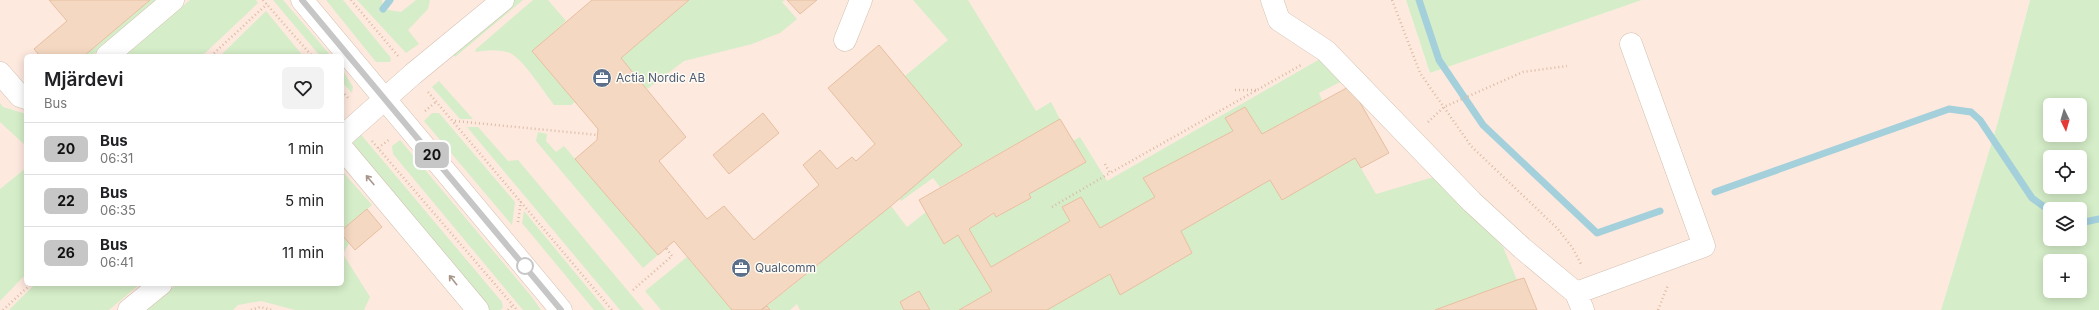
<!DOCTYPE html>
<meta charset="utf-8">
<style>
body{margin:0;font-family:Inter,sans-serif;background:#f2f2f2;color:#202124;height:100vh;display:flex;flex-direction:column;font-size:15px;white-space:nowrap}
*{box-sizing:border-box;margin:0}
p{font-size:13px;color:#757577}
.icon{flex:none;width:22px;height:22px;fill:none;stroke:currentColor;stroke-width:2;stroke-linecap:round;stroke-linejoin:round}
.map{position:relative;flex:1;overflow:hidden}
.sheet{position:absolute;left:24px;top:54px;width:320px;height:232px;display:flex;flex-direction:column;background:#fff;border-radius:6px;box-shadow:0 2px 10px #0003}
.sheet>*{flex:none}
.badge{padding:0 8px;border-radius:6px;font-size:14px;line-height:26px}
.needle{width:26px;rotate:175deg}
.buttons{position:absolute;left:2043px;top:98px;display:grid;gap:8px}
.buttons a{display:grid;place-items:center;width:44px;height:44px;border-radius:6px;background:#fff;box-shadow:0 2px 10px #0003;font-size:20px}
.map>.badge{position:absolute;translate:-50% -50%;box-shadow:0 0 0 2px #fff}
.round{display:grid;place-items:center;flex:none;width:42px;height:42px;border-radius:6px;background:#f2f2f2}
.overview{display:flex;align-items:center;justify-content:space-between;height:68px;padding:0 20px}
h1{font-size:19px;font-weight:600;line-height:30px}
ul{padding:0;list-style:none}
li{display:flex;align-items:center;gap:12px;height:52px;padding:0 20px;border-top:1px solid #e0e0e0}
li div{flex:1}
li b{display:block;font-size:15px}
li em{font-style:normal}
li .badge{min-width:44px;font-weight:700;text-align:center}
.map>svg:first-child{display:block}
.commercial{fill:#fee9df;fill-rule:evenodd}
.green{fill:#d5edc8;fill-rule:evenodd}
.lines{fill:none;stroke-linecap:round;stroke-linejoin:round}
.stream{stroke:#a3d0db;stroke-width:7}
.building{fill:#f4d8c1;stroke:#e7bfa1}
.minor-casing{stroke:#d1c0af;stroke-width:23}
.path{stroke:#dabba3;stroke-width:2.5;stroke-dasharray:1 3;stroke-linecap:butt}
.minor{stroke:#fff;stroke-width:22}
.oneway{stroke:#a9968b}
.line-casing{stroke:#fff;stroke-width:9}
.line{stroke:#c6c6c6;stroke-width:6}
.stop-dot{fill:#fff;stroke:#c6c6c6;stroke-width:2}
.labels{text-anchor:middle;stroke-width:3;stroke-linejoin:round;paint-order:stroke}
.service-label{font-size:12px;fill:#4e5e75;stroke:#fffbf2;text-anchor:start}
</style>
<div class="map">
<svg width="2099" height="310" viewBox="0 0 2099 310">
<rect width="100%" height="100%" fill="#fdf7eb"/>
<path class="commercial" d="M0 0H1406L1430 73 1642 0H2030L1997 125 1941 310H0ZM26 56H342V284H26Z"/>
<path class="green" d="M150 0H158L91 56H84Z
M190 0H256L258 3 202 56H122Z
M273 0H283L331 56H320Z
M326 0H343L391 58 390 62H376Z
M357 0H382L383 9 401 12 416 0H430L428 9 408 30 419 44 406 53Z
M512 0H523L455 57 451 51Z
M533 0H548L566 21 533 51 575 102 571 105H554C545 93 522 58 510 53 499 49 487 50 476 52L475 50Z
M689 0H785L782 2 797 19 780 33 752 44 684 61 647 89 621 58Z
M913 0H968L1036 111 1051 102 1060 119 940 187 933 178 901 201 899 198 962 145 905 76 948 40Z
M1406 0H1642L1430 73Z
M2030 0H2099V310H1941L1997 125ZM2050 105H2080V135H2050ZM2050 157H2080V187H2050ZM2050 209H2080V239H2050ZM2050 261H2080V291H2050Z
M266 11 303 56H220Z
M1320 59 1346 79 1319 93 1322 101 1262 134 1245 107 1225 118 1233 131 1143 178 1155 197 1100 228 1080 197 1062 207 1070 221 991 267 969 229 994 214 997 217 1031 198 1029 194 1086 162 1073 141 1080 137 1107 181Z
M342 69 353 87 352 93 342 82Z
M439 81 473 119H460L432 87Z
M0 103 3 107 26 114V146L0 122Z
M432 113H439L515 202 512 225 424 121Z
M467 127H478L508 161 518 160 644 310H620Z
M358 131 502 302 503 308 500 310H485L352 153V138Z
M538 132 547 134 546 141 556 152 564 146 658 255 643 268 536 141Z
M400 140 532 297 541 310H523L393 154 392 146Z
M1355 158 1376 194 1437 176 1503 247 1517 280 1435 310H1047L1110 274 1120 294 1192 253 1181 231 1270 180 1282 200Z
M26 168V274L0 301V189Z
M342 171 372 205 342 230Z
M891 206 907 227 926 212 944 244 958 235 992 291 959 310H930L918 291 900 302 904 310H800L797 304 790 310H770L767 306Z
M524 211 606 310H594L522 223Z
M342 235 349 243 343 254 370 297 364 310H295L261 301 238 305 233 310H146L177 284H342Z
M687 257 732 310H661L645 291Z
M35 284H140L109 310H9Z"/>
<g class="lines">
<path class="stream" d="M1419 0 1439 60 1483 125 1597 233 1660 211
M383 9 390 0
M1715 192 1949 109 1971 112 1980 120 2032 198 2050 211
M2080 223 2099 219"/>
</g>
<path class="building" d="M49 0H150L84 56H40L34 49 67 21Z
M592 0H689L621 58 686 137 659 161 707 219 724 206 754 240 819 185 803 165 820 150 837 169 852 157 856 161 875 144 828 88 879 45 962 145 891 206 761 310H732L674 241 658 255 575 159 597 140 598 129 532 51Z
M787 0H817L800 14Z
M1354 84 1358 99 1389 153 1361 168 1355 158 1282 200 1270 180 1181 231 1192 253 1120 295 1110 274 1047 310H959L992 291 958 235 944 244 919 200 1060 119 1086 162 1029 194 1031 198 996 217 994 213 969 229 991 267 1070 221 1062 207 1081 197 1100 228 1155 197 1143 178 1233 131 1225 118 1245 107 1262 134Z
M763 113 779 133 729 174 713 155Z
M367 209 382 227 355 250 342 235V230Z
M1524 278 1537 310H1435L1517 280Z
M919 291 930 310H904L900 302Z
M767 306 770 310H761Z"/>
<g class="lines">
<defs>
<path id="minor" d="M302 0 561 310
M1272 0 1279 20 1326 51 1472 202 1522 248 1576 293 1583 310
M845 40 861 0
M107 56 173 0
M0 73 20 96 26 98
M342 137 413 74 503 0
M342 148 478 310
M1576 293 1704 246 1631 44
M129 310 161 284"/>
</defs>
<use href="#minor" class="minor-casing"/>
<path class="path" d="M263 0 312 56
M351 0 398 56
M1392 0 1420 73 1471 146 1557 228 1572 247 1582 266
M211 56 267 4
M1235 90H1257
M342 91 350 100
M428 92 612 310
M425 111 437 101
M455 121 598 135
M1428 122 1444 107 1523 72 1567 66
M372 141 517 310
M378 148 390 139
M1105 164 1110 173 1303 64
M1052 207 1110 173
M518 222 521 201
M633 290 672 256 666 248
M3 310 31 284
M251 310 260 307 272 310
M508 310 513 305
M1658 310 1668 285"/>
<use href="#minor" class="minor"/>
</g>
<defs><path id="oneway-shaft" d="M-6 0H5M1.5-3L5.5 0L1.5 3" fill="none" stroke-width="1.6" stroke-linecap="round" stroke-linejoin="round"/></defs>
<g class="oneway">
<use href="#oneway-shaft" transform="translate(370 180) rotate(-130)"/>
<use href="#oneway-shaft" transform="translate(453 280) rotate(-129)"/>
</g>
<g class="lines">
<defs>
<path id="line" d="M302 0 561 310"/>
</defs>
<use href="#line" class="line-casing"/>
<use href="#line" class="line"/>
</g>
<defs>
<symbol id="office-disc" viewBox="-11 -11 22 22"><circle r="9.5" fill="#5c6f8a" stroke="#fffbf2"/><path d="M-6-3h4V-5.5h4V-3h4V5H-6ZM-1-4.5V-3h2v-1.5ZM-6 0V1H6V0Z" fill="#fff"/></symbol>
</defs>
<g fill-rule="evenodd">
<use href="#office-disc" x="591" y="67" width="22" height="22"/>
<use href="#office-disc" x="730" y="257" width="22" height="22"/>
</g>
<circle class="stop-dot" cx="525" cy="266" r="8"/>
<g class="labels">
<g class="service-label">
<text x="616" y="82">Actia Nordic AB</text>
<text x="755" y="272">Qualcomm</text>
</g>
</g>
</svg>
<div class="buttons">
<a><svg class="needle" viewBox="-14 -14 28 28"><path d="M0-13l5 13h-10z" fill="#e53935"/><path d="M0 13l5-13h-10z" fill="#757577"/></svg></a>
<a><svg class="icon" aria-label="locate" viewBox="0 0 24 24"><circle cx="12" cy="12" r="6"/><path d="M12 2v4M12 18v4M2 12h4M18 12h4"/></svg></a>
<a><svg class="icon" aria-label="layers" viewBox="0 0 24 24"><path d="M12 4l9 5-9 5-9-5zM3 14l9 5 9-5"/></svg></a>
<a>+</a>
</div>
<b class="badge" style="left:432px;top:155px;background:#c6c6c6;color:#111">20</b>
<section class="sheet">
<div class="overview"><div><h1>Mjärdevi</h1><p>Bus</p></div><a class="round"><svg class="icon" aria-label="heart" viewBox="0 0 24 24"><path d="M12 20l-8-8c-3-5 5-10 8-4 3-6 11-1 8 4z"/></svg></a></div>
<ul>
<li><span class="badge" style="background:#c6c6c6;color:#111">20</span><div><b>Bus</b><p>06:31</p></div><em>1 min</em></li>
<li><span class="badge" style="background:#c6c6c6;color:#111">22</span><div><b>Bus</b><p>06:35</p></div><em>5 min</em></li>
<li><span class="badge" style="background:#c6c6c6;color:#111">26</span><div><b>Bus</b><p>06:41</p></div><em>11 min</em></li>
</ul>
</section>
</div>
